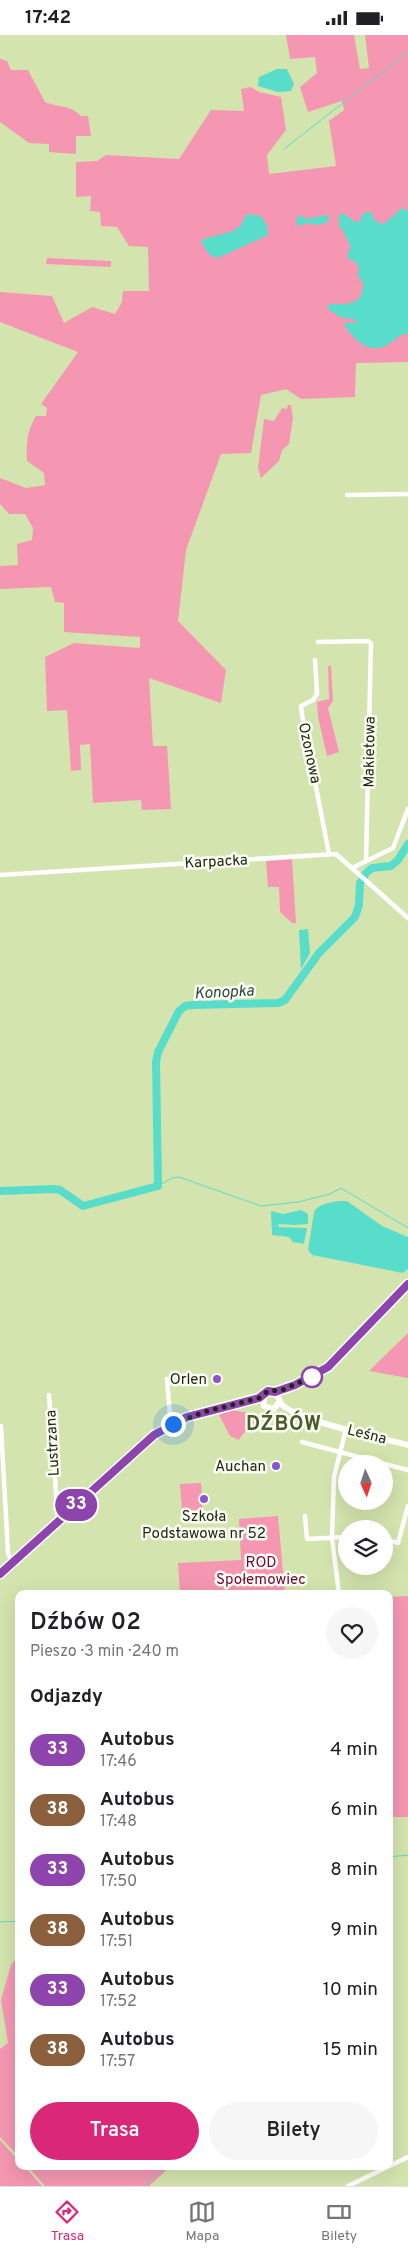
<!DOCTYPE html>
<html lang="pl">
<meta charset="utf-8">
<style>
body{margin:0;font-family:Overpass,sans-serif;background:#f6f6f6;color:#202124;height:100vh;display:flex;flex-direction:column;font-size:19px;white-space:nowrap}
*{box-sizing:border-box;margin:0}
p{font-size:16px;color:#757577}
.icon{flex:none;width:28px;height:28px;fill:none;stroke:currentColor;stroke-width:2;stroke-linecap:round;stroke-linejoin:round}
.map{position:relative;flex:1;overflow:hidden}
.details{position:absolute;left:15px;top:1555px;width:378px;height:580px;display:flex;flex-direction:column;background:#fff;border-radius:10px;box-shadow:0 5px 20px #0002}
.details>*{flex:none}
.badge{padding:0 10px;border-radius:16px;font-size:18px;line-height:32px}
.needle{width:32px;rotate:177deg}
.buttons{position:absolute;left:338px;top:1420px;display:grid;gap:10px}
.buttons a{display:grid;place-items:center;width:55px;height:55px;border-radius:50%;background:#fff;box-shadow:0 5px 20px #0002;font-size:25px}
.you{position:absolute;width:25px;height:25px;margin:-12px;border:4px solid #fff;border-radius:50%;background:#1a73e8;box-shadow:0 0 0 8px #1a73e833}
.map>.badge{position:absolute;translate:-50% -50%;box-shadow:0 0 0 2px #fff}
h2{padding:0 15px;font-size:19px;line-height:45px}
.round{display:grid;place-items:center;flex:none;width:52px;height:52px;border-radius:26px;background:#f6f6f6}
.summary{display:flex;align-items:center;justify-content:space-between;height:85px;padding:0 15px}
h1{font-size:24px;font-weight:600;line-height:38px}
.cta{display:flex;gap:10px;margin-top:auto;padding:10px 15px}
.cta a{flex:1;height:58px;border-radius:30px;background:#db2777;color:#fff;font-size:20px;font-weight:600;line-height:58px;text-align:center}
.cta a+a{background:#f6f6f6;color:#202124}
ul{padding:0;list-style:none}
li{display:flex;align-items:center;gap:15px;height:60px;padding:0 15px}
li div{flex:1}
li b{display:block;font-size:19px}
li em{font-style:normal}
li .badge{min-width:55px;font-weight:700;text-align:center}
.status{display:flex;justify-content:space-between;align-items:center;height:35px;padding:0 25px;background:#fff;direction:ltr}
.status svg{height:14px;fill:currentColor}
.tabs{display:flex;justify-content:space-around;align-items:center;height:70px;border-top:1px solid #e0e0e0;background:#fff;font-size:14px;color:#757577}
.tabs a{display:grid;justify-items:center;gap:2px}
.tabs .selected{color:#db2777}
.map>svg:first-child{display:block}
.green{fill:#f597b2}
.water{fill:#57ddc9}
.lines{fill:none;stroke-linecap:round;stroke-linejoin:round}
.stream{stroke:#57ddc9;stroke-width:1}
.river{stroke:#57ddc9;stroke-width:8}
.street{stroke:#fff;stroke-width:4.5}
.secondary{stroke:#fff;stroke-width:6}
.line-casing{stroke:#fff;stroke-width:11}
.line{stroke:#8e44ad;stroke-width:8}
.walk{stroke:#212712;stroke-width:5;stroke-dasharray:0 9}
.stop-dot{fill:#fff;stroke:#8e44ad;stroke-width:2.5}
.poi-dot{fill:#8b55cd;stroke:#fbfef3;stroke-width:2}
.labels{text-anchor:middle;stroke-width:5;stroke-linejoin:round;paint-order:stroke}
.street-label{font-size:15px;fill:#212712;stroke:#fbfef3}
.poi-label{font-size:15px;fill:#212712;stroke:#fbfef3;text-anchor:end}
.park-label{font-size:15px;fill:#76053a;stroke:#fbfef3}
.water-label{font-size:16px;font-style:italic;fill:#2a4742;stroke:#fbfef3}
.district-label{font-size:20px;font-weight:bold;letter-spacing:1px;fill:#4e5a2a;stroke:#fbfef3}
</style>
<div class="status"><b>17:42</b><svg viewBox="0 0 49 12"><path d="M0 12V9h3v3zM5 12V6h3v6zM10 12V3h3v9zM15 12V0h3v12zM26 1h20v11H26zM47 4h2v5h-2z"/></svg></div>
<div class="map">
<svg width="408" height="2151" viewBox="0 0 408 2151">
<rect width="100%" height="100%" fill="#d4e4ae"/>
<path class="green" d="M286 0H354L360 34 369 33 365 0H408V327L356 328 355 362 301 364 286 354 261 360 251 418 221 419 186 515 178 586 226 635 221 668 149 643 153 711H167L171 774 142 775 141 765 93 768 90 709 80 710 81 735 71 736 67 675 47 676 45 622 74 608 140 613V602L64 597V568L55 567 51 552 0 554V531L18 530 17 509 32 505 33 493 25 479H9L0 469V443L26 453 45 450 44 438 27 426C26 409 27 396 36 381H46L47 373 41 369 78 317 0 287V257L52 261 64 288 92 272 115 279 122 267 123 256H149L148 212 129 211 117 192 101 191 100 177 90 176 91 161 76 162V127L97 126 106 120 179 124 211 75 244 76 241 54 251 52 259 57 281 62 286 95 267 120 269 139 336 131 329 86 344 75 342 66 308 77 300 52 317 38 315 22 290 24Z
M0 24 7 26 11 35H28L45 67C58 73 70 69 81 81H88L91 101H76V119L49 117V109L29 108 0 87Z
M47 223 111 226V232L46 229Z
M288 370H291L293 383 289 409 282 415 279 426 261 443 258 433 264 384 274 386 282 373 287 374Z
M328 631H331L333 666 328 673 339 717 327 721 318 682 317 667 329 664Z
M292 824 296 888H292L280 877 279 852H268L266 826Z
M408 1298V1343L369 1336Z
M232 1375 264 1381C260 1394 245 1392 239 1405L230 1401 219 1380Z
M201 1448 203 1486 183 1488 180 1449Z
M278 1481 285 1559H180L178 1528 241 1525 239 1484Z
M408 1561V1782H389V1562Z
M19 1919V2122L0 2102V2014L8 2008 1 1965 11 1930Z
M0 2105 19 2126V2131H24L42 2151H0Z
M27 2131H171L149 2151H45Z"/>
<path class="water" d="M277 34H287L294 49 291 56 278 57 258 51 259 42Z
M403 172 408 177V298C400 299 394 306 387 310 368 320 354 304 344 290L346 288 357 287V285L340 282 327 273 330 269C340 269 358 271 362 258 362 255 362 252 364 250L357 239 359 236C358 228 356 226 348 224V217L351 212 342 194 338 190 340 187 338 182 343 178 353 186 359 187 363 179 370 176 375 186 384 189Z
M247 179 261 181 267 191 268 200 220 222C208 224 208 215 201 208L202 205C213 200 227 200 238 193 242 190 244 183 247 179Z
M302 180 306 184 328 180 329 186C324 189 314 191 309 188L297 191 296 184Z
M308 894 310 918 301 934 299 895Z
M338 1166H347L382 1191 408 1202V1234L403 1238 312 1220 308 1215 314 1177C318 1169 329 1168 338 1166Z
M301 1175 308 1179V1189L294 1190 279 1189 278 1192 307 1193 304 1209 293 1207 289 1202 272 1200 271 1176 283 1179Z"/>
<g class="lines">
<path class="stream" d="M284 114 408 17
M158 1151 172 1143 179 1142 261 1171 298 1167 330 1159 341 1153 408 1193
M389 1822 408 1820
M0 1887 19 1886
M143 2151 164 2131"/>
<path class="river" d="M0 1156 54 1154 60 1155 83 1171 158 1151 156 1027 158 1017 179 976 185 971 192 970 278 968 285 965 319 918 355 882 359 870 360 848 366 838 372 833 391 831 398 825 408 809"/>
<path class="street" d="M347 460 408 459
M318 607 368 606 371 608 366 825
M315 625 317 659 313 665 301 671 302 680 329 819
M354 832 393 813 408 774
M0 840 336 819 408 883
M167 1344 170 1381 173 1389
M49 1360 58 1486
M1 1391 8 1518 12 1527
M302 1407 408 1435
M305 1481 307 1504 346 1502
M384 1504 398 1508 408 1471
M339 1559 332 1503 334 1442 346 1394
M348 2151 408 2122"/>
<path class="secondary" d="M263 1361 264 1371 274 1374 280 1366 275 1357
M280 1367C288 1384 386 1404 408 1410
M0 1539 154 1400 173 1389 204 1377 259 1363 268 1356 275 1357 295 1350 328 1332 408 1249"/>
</g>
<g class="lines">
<defs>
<path id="line" d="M0 1539 154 1400 187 1382 259 1363 268 1356 275 1357 295 1350 328 1332 408 1249"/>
</defs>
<use href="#line" class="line-casing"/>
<use href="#line" class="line"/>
<path class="walk" d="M173 1389 204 1377 259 1363 268 1356 282 1355 312 1342"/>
</g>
<circle class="stop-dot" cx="312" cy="1342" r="10"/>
<g class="poi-dot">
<circle cx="217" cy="1344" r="5"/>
<circle cx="276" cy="1431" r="5"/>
<circle cx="204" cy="1464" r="5"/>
</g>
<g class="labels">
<g class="street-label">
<text transform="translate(369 717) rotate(-89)" y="5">Makietowa</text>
<text transform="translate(310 718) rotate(78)" y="5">Ozonowa</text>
<text transform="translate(216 826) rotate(-3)" y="5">Karpacka</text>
<text transform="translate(367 1399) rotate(14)" y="5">Leśna</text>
<text transform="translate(52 1408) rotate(-93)" y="5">Lustrzana</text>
</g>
<g class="poi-label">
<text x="207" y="1349">Orlen</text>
<text x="266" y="1436">Auchan</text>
<text x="204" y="1486" text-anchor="middle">Szkoła<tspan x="204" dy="17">Podstawowa nr 52</tspan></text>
</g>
<g class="park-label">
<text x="261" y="1532">ROD<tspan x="261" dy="17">Społemowiec</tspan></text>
</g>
<g class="water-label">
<text transform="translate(224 956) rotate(-3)" y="6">Konopka</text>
</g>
<g class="district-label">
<text x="284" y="1395">DŹBÓW</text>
</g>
</g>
</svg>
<div class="buttons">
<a><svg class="needle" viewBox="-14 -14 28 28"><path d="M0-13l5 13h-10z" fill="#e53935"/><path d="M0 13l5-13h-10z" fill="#757577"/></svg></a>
<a><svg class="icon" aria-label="layers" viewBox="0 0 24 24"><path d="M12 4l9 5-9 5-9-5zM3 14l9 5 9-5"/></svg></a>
</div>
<div class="you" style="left:173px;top:1389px"></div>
<b class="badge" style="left:76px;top:1470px;background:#8e44ad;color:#fff">33</b>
<section class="details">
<div class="summary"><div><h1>Dźbów 02</h1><p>Pieszo · 3 min · 240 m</p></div><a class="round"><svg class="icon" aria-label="heart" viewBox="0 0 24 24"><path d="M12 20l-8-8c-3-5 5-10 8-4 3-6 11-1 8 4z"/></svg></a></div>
<h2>Odjazdy</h2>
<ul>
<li><span class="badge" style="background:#8e44ad;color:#fff">33</span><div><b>Autobus</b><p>17:46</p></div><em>4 min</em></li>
<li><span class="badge" style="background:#8b5e3c;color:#fff">38</span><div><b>Autobus</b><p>17:48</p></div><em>6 min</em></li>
<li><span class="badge" style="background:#8e44ad;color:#fff">33</span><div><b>Autobus</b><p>17:50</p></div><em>8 min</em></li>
<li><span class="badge" style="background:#8b5e3c;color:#fff">38</span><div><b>Autobus</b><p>17:51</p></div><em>9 min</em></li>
<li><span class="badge" style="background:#8e44ad;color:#fff">33</span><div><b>Autobus</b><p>17:52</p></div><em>10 min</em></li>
<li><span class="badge" style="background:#8b5e3c;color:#fff">38</span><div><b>Autobus</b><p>17:57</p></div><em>15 min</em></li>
</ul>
<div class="cta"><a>Trasa</a><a>Bilety</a></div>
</section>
</div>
<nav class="tabs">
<a class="selected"><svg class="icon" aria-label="directions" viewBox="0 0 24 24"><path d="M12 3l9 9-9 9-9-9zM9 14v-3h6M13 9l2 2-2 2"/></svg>Trasa</a>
<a><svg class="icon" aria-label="map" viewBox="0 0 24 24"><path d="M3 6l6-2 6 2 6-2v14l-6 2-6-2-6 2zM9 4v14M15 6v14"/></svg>Mapa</a>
<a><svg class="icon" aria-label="tickets" viewBox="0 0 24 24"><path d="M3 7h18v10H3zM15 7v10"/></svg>Bilety</a>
</nav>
